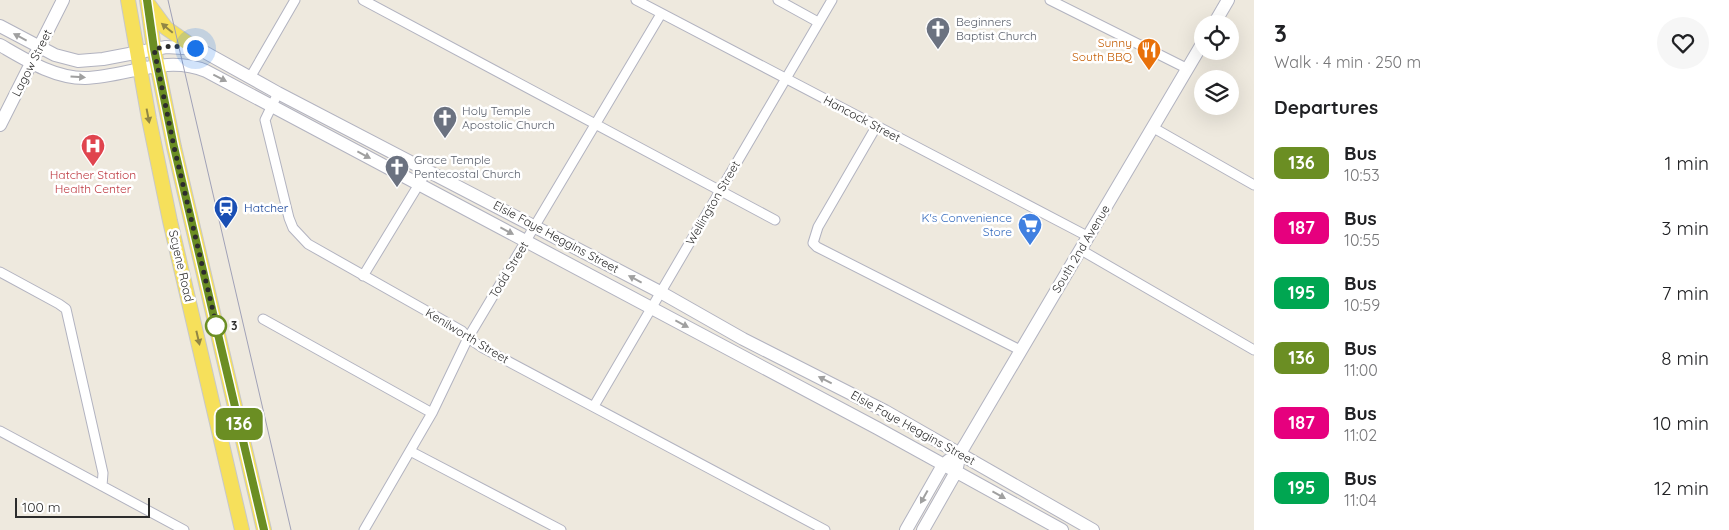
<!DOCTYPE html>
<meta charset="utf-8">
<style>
body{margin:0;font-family:Quicksand,sans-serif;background:#f6f6f6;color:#202124;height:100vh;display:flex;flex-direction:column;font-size:19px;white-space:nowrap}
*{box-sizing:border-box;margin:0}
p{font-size:16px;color:#757577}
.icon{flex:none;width:28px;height:28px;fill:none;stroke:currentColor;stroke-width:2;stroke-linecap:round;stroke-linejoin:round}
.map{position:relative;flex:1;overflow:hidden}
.details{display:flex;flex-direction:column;background:#fff;width:475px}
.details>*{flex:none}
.badge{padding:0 10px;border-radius:8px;font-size:18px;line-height:32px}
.controls{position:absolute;left:1194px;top:15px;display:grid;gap:10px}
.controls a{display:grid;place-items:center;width:45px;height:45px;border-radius:50%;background:#fff;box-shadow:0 5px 20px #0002;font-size:25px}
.scale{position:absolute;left:15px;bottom:12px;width:135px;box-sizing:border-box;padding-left:5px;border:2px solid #2c2c2c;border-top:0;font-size:14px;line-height:18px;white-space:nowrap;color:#2c2c2c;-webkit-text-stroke:4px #fff;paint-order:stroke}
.you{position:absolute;width:25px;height:25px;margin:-12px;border:4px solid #fff;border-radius:50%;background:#1a73e8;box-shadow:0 0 0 8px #1a73e833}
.map>.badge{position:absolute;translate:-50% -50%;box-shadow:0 0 0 2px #fff}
h2{padding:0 20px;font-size:19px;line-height:45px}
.round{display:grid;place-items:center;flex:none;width:52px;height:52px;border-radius:26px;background:#f6f6f6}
.headline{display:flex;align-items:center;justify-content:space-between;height:85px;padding:0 20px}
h1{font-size:24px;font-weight:700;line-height:38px}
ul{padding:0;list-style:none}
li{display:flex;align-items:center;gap:15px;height:65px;padding:0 20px}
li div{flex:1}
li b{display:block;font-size:19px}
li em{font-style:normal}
li .badge{min-width:55px;font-weight:700;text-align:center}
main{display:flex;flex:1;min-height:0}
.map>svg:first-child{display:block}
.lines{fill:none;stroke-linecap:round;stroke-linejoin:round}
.street-casing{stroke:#b2b3c0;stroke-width:11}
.secondary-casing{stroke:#b2b3c0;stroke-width:14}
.primary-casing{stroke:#c8c8c8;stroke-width:16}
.street{stroke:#fff;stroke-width:9}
.secondary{stroke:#fff;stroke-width:12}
.primary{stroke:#f6e05b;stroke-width:14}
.tram{stroke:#a0a1b7;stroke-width:1}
.oneway{fill:#918644}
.oneway2{fill:#a0a0a0}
.line-casing{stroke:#fff;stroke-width:11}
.line{stroke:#6b8e23;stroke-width:8}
.walk{stroke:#2c2c2c;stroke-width:5;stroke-dasharray:0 9}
.stop-dot{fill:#fff;stroke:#6b8e23;stroke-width:2.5}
.labels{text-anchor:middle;stroke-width:5;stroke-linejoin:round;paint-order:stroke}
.worship-label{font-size:12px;fill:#5b616d;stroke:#fff;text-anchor:start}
.food-label{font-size:12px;fill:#c56008;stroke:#fff;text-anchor:end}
.street-label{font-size:12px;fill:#2c2c2c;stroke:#fff}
.health-label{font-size:12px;fill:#be3a42;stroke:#fff}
.transit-label{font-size:12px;fill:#164399;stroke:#fff;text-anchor:start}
.shop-label{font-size:12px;fill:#366cbe;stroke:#fff;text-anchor:end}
.stop-label{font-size:12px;font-weight:bold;fill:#2c2c2c;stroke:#fff;text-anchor:start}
</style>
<main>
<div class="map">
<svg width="1254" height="530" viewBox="0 0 1254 530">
<rect width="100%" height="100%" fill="#eee9de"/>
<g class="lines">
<defs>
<path id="street" d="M363 0 775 220
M636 0 1089 237
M778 0 818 22
M1050 0 1188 69
M251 76 295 0
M278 93 265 120 289 218 293 228 308 244 462 331 468 338 483 348 825 530
M876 127 818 227 813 243 817 247 1020 350
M1152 127 1254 185
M1081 250 1254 350
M0 272 59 304 66 309 103 473 102 486
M363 276 427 171
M263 319 432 413
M594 406 832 0
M0 431 184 530
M410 451 561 530
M364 530 432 413 468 338 661 14"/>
<path id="secondary" d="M1214 24 1228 0
M0 26 55 55 78 61 103 59 166 47 199 49 278 93 662 293 743 339 885 411 1093 530
M0 45C26 60 54 78 85 78 127 77 165 54 206 71L877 428 1062 530
M0 125 63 0
M906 530 943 465 949 460
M923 530 956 472 960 453 965 445 1202 44"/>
<path id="primary" d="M128 0 149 119 170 221 242 530
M147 0 154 49 174 147 264 530
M149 5 166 28 195 48"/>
</defs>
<use href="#street" class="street-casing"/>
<use href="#secondary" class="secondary-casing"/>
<use href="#primary" class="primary-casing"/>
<use href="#street" class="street"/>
<use href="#secondary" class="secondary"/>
<use href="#primary" class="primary"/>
<path class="tram" d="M168 0 291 530"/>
</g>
<defs><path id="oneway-solid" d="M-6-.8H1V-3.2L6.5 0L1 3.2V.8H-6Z" transform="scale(1.25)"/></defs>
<g class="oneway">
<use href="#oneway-solid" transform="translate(167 28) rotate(-140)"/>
<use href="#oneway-solid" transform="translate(148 116) rotate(79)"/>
<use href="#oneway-solid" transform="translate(198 338) rotate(77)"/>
</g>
<g class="oneway2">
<use href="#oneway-solid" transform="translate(20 37) rotate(-152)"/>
<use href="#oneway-solid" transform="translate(78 77) rotate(4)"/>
<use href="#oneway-solid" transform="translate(220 78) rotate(27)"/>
<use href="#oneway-solid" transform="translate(364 155) rotate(28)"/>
<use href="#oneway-solid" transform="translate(507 231) rotate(28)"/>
<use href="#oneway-solid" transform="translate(635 279) rotate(-152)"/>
<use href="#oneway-solid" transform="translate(682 324) rotate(28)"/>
<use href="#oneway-solid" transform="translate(825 380) rotate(-153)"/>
<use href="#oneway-solid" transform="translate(999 495) rotate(29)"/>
<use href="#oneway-solid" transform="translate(924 497) rotate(119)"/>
</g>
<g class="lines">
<defs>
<path id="line" d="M147 0 154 49 174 147 264 530"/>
</defs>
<use href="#line" class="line-casing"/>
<use href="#line" class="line"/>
<path class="walk" d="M195 48 171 46 154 49 174 147 218 332 216 326"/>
</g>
<defs>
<symbol id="church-pin" viewBox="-11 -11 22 30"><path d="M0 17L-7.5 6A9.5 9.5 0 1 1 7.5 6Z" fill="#6b7280" stroke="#fff"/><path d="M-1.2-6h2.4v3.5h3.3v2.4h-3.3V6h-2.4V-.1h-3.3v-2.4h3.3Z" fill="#fff"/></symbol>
<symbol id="restaurant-pin" viewBox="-11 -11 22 30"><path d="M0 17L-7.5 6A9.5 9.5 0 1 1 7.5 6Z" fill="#e8710a" stroke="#fff"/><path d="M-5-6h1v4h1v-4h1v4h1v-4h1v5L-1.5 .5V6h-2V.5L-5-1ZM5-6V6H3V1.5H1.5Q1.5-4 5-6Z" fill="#fff"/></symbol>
<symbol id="hospital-pin" viewBox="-11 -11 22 30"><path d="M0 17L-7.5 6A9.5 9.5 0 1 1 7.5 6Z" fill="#e0444e" stroke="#fff"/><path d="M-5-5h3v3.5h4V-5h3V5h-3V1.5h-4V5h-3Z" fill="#fff"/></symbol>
<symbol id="station-pin" viewBox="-11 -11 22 30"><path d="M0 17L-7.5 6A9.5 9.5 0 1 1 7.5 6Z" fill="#1a4fb4" stroke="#fff"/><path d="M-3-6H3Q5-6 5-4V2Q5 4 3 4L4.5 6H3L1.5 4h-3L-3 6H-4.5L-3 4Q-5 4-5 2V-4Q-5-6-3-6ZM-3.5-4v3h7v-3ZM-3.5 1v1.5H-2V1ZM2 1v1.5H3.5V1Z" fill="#fff"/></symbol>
<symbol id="supermarket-pin" viewBox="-11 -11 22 30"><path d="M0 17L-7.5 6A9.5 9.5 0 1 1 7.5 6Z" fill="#3f7fe0" stroke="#fff"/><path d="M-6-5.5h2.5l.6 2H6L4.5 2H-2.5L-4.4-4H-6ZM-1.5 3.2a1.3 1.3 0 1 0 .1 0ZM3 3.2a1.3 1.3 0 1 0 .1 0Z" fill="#fff"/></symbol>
</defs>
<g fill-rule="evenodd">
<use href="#church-pin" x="924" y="15" width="28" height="38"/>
<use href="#restaurant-pin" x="1135" y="36" width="28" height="38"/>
<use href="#church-pin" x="431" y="104" width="28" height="38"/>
<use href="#hospital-pin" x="79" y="132" width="28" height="38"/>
<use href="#church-pin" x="383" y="153" width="28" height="38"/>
<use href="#station-pin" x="212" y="194" width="28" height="38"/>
<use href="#supermarket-pin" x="1016" y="211" width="28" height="38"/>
</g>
<circle class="stop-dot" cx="216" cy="326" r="10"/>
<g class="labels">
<g class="worship-label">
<text x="956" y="26">Beginners<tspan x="956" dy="14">Baptist Church</tspan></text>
<text x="462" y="115">Holy Temple<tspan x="462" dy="14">Apostolic Church</tspan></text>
<text x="414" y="164">Grace Temple<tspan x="414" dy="14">Pentecostal Church</tspan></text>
</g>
<g class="food-label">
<text x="1132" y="47">Sunny<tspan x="1132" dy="14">South BBQ</tspan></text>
</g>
<g class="street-label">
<text transform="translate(32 63) rotate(-63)" y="4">Lagow Street</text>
<text transform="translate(862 119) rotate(28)" y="4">Hancock Street</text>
<text transform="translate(713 203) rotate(-60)" y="4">Wellington Street</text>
<text transform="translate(556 237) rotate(28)" y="4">Elsie Faye Heggins Street</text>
<text transform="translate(1081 249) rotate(-59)" y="4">South 2nd Avenue</text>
<text transform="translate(181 266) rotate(77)" y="4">Scyene Road</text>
<text transform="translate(509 270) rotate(-59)" y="4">Todd Street</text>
<text transform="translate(467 336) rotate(31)" y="4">Kenilworth Street</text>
<text transform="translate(913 428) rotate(29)" y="4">Elsie Faye Heggins Street</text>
</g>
<g class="health-label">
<text x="93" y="179">Hatcher Station<tspan x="93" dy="14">Health Center</tspan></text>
</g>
<g class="transit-label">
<text x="244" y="212">Hatcher</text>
</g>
<g class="shop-label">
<text x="1012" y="222">K's Convenience<tspan x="1012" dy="14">Store</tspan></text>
</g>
<g class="stop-label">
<text x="231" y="330">3</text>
</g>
</g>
</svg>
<div class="controls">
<a><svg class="icon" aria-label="locate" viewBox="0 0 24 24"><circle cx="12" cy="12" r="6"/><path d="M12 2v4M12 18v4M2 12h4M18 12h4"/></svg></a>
<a><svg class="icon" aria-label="layers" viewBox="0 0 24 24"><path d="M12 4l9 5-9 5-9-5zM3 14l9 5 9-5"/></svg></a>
</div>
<div class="scale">100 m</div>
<div class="you" style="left:195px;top:48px"></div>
<b class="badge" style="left:239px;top:424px;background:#6b8e23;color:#fff">136</b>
</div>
<section class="details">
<div class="headline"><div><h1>3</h1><p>Walk · 4 min · 250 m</p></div><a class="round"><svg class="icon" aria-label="heart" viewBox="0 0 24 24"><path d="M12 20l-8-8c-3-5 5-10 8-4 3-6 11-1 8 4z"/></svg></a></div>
<h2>Departures</h2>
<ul>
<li><span class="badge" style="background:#6b8e23;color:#fff">136</span><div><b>Bus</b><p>10:53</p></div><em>1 min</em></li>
<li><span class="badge" style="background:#e6007e;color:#fff">187</span><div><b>Bus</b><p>10:55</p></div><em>3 min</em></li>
<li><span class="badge" style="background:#00a651;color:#fff">195</span><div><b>Bus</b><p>10:59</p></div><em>7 min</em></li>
<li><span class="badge" style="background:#6b8e23;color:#fff">136</span><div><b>Bus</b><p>11:00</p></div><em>8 min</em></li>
<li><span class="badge" style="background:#e6007e;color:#fff">187</span><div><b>Bus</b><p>11:02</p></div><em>10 min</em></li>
<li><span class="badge" style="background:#00a651;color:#fff">195</span><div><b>Bus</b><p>11:04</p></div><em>12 min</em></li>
</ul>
</section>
</main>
